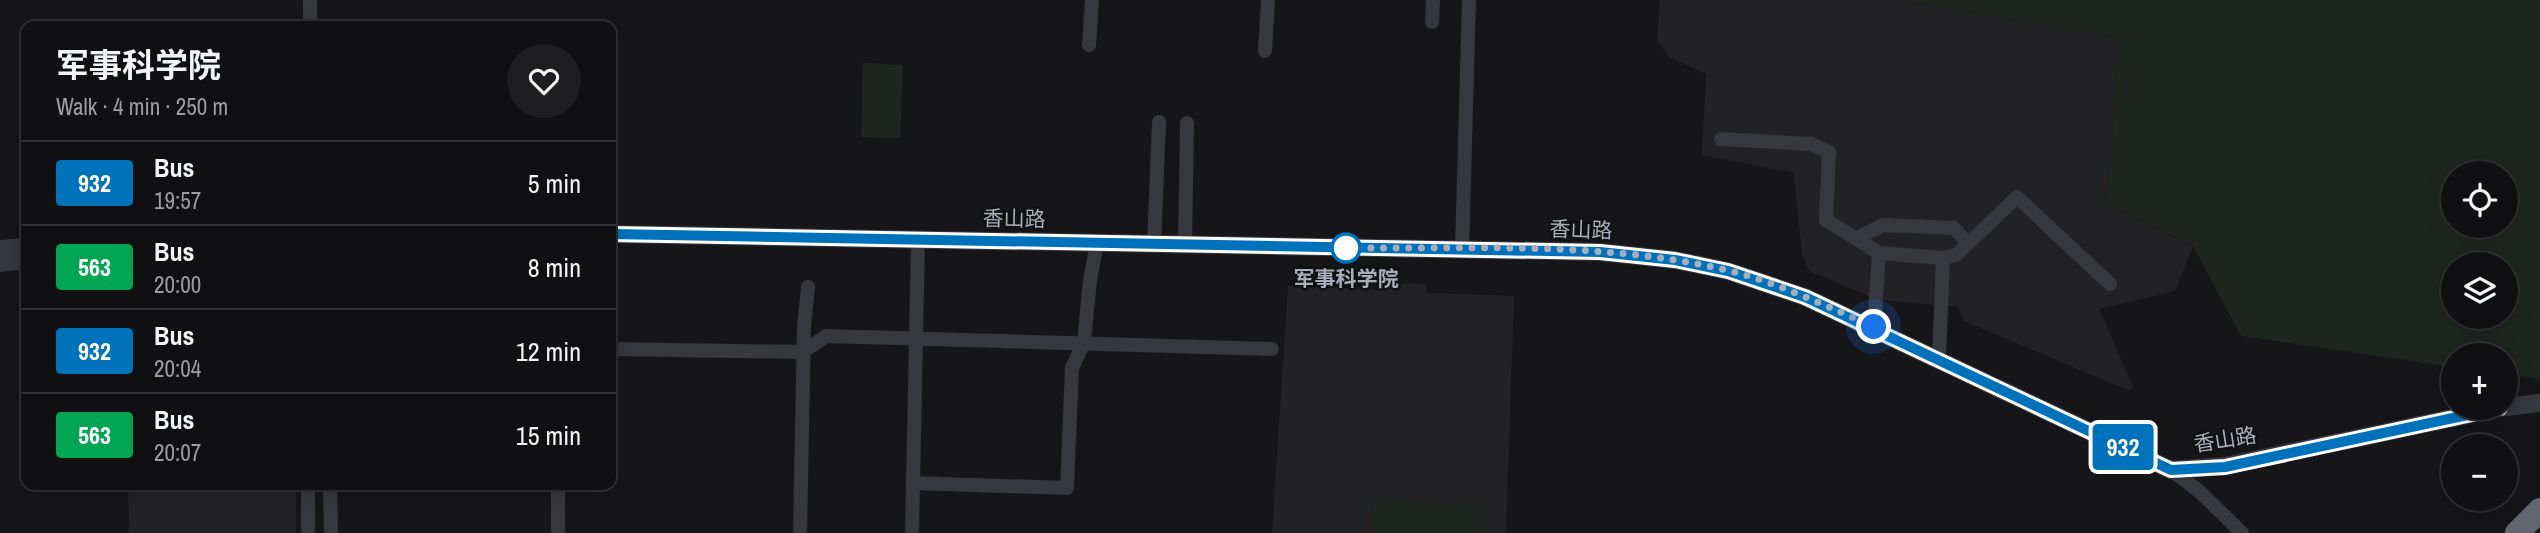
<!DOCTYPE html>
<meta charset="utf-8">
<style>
body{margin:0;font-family:"Archivo Narrow","Noto Sans SC",sans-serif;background:#1e1e20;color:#f1f3f6;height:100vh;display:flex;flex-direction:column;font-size:26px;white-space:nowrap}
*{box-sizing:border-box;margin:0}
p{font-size:23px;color:#9c9d9f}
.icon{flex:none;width:38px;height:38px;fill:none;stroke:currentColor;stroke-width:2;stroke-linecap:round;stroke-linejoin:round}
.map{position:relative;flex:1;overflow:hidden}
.sheet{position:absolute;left:21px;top:21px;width:595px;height:469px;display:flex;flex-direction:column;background:#101012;border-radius:14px;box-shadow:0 4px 18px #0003,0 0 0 2px #303032}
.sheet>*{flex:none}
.badge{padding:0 14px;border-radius:5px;font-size:24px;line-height:46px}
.tools{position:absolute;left:2441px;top:161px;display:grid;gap:14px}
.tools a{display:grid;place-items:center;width:77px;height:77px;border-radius:50%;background:#101012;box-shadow:0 4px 18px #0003,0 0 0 2px #303032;font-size:35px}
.you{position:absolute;width:35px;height:35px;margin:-18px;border:5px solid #fff;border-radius:50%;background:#1a73e8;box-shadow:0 0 0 10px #1a73e833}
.map>.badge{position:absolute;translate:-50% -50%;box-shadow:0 0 0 4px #fff}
.round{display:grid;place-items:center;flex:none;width:74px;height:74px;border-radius:37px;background:#1e1e20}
.summary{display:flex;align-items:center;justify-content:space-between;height:119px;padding:0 35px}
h1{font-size:33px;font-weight:700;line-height:52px}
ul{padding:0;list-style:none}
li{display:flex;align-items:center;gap:21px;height:84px;padding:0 35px;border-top:2px solid #303032}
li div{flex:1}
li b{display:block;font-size:26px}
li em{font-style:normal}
li .badge{min-width:77px;font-weight:700;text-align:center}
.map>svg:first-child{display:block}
.built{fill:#222225}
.green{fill:#1e261f;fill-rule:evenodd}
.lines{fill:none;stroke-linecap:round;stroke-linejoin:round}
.minor{stroke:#37383d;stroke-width:14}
.tertiary{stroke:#37383d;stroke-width:18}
.motorway{stroke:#63666e;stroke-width:24}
.line-casing{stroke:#fff;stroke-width:16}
.line{stroke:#0072bc;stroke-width:10}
.walk{stroke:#a8adb8;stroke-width:7;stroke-dasharray:0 12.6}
.stop-dot{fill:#fff;stroke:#0072bc;stroke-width:3.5}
.labels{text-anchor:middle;stroke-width:5;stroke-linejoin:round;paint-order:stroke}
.street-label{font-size:21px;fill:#a8adb8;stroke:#111113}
.stop-label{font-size:21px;font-weight:bold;fill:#a8adb8;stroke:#111113}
</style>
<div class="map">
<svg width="2540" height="533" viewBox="0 0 2540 533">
<rect width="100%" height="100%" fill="#161618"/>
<path class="built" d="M1660 0H1901L2122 38 2106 203 2193 246 2175 291 2099 309 2133 386 2130 391 1964 321 1957 307 1878 300 1809 271 1802 254 1794 173 1702 155 1706 74 1669 57 1657 40Z
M1388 283 1426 284V293L1514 296 1506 533H1272L1288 286 1387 290Z
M128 485H296V533H129Z"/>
<path class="green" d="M1901 0H2540V379L2506 374V355H2454L2453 367 2241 336 2193 246 2106 203 2121 38ZM2454 173H2506V226H2454ZM2506 264V317H2454V264Z
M863 63 903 65 900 138 861 137Z
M1374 497 1485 507 1483 533H1372Z"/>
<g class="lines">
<path class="minor" d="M1432 22 1433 0
M310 26V0
M1089 45 1092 0
M1265 51 1268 0
M1721 139 1811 144 1829 152 1826 220 1879 253
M1857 238 1883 225 1954 228 1968 244
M1154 244 1159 122
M1185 245 1187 123
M1462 250 1469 0
M1943 258 1956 255 2017 197 2110 284
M1874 327 1879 253 1943 258 1939 359
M611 349 803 352 826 336 1272 349
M2171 470 2200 492 2242 533
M913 483 1067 488 1072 368 1084 342 1090 280 1097 243
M308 485V533
M330 485 331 533
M558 533V485
M800 533 804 326 808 287
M912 533 918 240"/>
<path class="tertiary" d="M611 234 1600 252 1675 260 1728 271 1805 297 2171 470 2225 466 2500 408
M0 249 26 247
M0 263 26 260
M2506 407 2540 403"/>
<path class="motorway" d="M2517 533 2540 510"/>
</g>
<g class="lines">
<defs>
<path id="line" d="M611 234 1600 252 1675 260 1728 271 1805 297 2171 470 2225 467 2500 408"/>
</defs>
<use href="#line" class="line-casing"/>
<use href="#line" class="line"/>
<path class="walk" d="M1346 248C1470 249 1603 241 1726 270 1777 282 1826 306 1874 327"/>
</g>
<circle class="stop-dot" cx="1346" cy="248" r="14"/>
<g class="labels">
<g class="street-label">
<text transform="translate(1014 219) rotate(1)" y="7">香山路</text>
<text transform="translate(1581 230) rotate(2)" y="7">香山路</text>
<text transform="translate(2225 440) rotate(-9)" y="7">香山路</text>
</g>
<g class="stop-label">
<text x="1346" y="286">军事科学院</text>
</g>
</g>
</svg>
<div class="tools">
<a><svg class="icon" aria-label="locate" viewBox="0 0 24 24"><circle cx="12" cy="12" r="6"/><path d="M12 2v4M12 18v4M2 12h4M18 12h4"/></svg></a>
<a><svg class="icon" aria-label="layers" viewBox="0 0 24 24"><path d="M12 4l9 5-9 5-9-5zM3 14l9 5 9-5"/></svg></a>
<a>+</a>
<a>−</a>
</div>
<div class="you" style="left:1874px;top:327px"></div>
<b class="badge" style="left:2123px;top:447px;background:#0072bc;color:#fff">932</b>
<section class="sheet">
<div class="summary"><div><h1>军事科学院</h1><p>Walk · 4 min · 250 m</p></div><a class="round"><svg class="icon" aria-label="heart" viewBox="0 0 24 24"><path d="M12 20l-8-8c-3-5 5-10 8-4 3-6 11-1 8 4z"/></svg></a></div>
<ul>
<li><span class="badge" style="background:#0072bc;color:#fff">932</span><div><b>Bus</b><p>19:57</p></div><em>5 min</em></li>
<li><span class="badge" style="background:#00a651;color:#fff">563</span><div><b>Bus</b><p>20:00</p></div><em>8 min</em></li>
<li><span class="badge" style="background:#0072bc;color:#fff">932</span><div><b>Bus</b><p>20:04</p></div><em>12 min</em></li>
<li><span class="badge" style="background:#00a651;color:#fff">563</span><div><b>Bus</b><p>20:07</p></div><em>15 min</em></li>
</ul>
</section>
</div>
